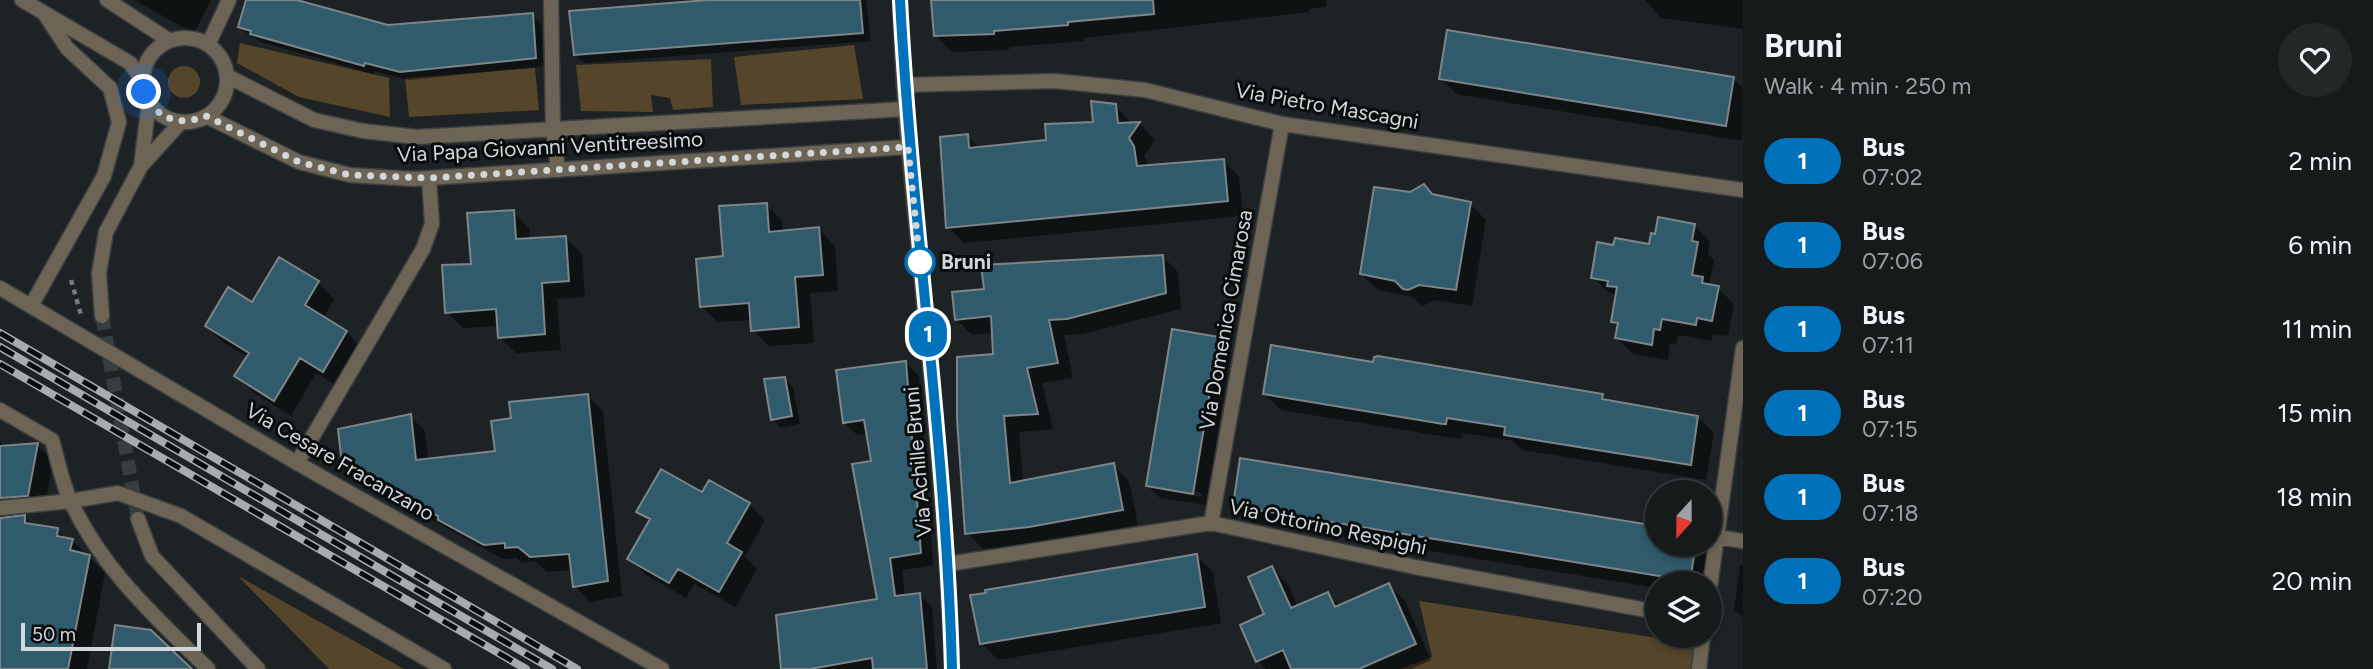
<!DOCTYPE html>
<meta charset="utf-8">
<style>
body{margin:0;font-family:Figtree,sans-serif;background:#232728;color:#f1f3f6;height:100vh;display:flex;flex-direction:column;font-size:26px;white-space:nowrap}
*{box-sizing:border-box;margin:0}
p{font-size:23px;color:#9ea1a3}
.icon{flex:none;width:38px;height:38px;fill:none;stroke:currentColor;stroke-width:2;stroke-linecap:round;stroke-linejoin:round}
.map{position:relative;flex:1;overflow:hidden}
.details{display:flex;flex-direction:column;background:#161a1b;width:630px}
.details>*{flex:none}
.badge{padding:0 14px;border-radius:23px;font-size:24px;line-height:46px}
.needle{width:46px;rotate:201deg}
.fabs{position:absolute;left:1645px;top:480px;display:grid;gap:14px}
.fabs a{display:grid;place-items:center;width:77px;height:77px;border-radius:50%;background:#161a1b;box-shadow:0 4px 10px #0003,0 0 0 2px #35383a;font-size:35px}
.scale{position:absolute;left:21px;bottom:18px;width:180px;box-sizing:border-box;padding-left:7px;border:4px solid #d4d7d9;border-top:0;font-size:19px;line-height:24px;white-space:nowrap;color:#d4d7d9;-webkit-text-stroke:5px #090b0c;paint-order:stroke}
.you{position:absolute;width:35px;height:35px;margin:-18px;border:5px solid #fff;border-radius:50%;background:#1a73e8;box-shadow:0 0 0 10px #1a73e833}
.map>.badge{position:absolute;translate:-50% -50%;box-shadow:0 0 0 4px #fff}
.round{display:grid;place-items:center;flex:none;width:74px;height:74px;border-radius:37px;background:#232728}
.head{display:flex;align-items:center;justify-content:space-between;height:119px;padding:0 21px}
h1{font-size:33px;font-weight:700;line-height:52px}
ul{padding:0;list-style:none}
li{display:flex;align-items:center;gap:21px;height:84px;padding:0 21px}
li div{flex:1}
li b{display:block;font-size:26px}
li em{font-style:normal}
li .badge{min-width:77px;font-weight:700;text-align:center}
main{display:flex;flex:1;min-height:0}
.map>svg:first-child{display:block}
.green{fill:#55452a}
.shadow{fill:#0007;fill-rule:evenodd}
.building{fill:#2f5b6d;stroke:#7e8487;stroke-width:2}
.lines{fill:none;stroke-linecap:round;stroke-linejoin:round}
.minor-tunnel{stroke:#383d3f;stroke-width:14;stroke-dasharray:14 7;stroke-linecap:butt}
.minor-casing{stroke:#3a3f41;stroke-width:17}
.tertiary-casing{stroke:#3a3f41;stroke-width:17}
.path{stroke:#767a7c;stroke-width:4.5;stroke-dasharray:5 5;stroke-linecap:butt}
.minor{stroke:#6e6455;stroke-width:14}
.tertiary{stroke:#6e6455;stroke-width:14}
.rail-casing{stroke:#a9acae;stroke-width:8}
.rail{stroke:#090b0c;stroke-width:5;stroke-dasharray:16;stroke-linecap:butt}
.line-casing{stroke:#fff;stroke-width:16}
.line{stroke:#0072bc;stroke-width:10}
.walk{stroke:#d4d7d9;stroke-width:7;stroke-dasharray:0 12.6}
.stop-dot{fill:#fff;stroke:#0072bc;stroke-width:3.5}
.labels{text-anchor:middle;stroke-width:6;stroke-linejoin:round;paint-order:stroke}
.street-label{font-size:21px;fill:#d4d7d9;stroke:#090b0c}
.stop-label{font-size:21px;font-weight:bold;fill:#d4d7d9;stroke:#090b0c;text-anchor:start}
</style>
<main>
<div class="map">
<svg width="1743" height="669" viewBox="0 0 1743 669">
<rect width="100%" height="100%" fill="#1d2224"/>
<path class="green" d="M240 43 389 78 390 117 299 97 237 63Z
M854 45 863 99 741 105 734 57Z
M711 59 713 107 673 110 670 98 651 95 653 112 581 111 576 65Z
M168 82a16 16 0 1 1 32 0a16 16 0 1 1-32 0Z
M535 68 539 110 409 117 405 78Z
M238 576 404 669H329Z
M1419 601 1696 644V669H1400L1432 657Z"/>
<path class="shadow" d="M134 0H211L194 33Z
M248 0H291L388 27 532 15 541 24 544 66 409 80 374 71 373 74 261 42 249 35 240 27Z
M731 0H866L871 41 584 63 575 55Z
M933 0H1326V7L1309 9V12L1084 38V41L1009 47V50L952 52 935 35Z
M1645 0H1743V29L1661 18Z
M1440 78 1733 79 1743 88 1742 141 1457 94Z
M1115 106 1132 124H1140L1155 140 1144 156 1150 167 1223 160 1239 177 1243 216 964 243 948 227 967 136 980 149 1048 142 1095 123Z
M1433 196 1470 204 1486 220 1472 306 1436 300 1425 305H1421L1413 297 1378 290 1361 274Z
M766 204 782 221 783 232 819 229 835 246 838 291 810 293 814 343 769 346 753 330 752 320 718 322 701 306 725 258Z
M513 212 529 228 530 240 566 238 582 254 585 297 557 299 561 350 516 353 499 337V326L463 328 447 312 473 265Z
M1694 225 1710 242 1708 254 1714 260 1709 286 1718 288 1734 304 1728 336 1713 334 1712 341 1678 335 1676 345 1670 344 1668 360 1633 354 1617 338 1619 327 1613 321 1617 295 1609 293 1593 277 1615 247 1650 246Z
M1162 256 1178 272 1181 309 1083 334 1064 335 1073 378 1042 383 1053 429 1019 432 1023 482 1113 465 1129 481 1138 525 1045 543 983 549 967 533 995 355 994 333 972 335 956 319 985 290Z
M318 283 334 299 323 318 346 332 363 349 339 387 316 373 291 416 253 392 236 376 248 357 223 342 207 326 253 304Z
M1218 339 1231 351 1206 505 1160 498 1147 485ZM1160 486 1202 493V497L1160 490Z
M906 363 919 376 933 565 902 570 905 596 919 594 932 607 937 669H783L879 601 873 462 868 433 857 435 844 422Z
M784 378 793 387 800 424 781 428 773 419Z
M1265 394 1602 396 1609 402 1698 417 1714 433 1706 480 1522 450 1513 441 1463 433 1460 439 1281 410Z
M587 395 603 411 622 596 590 602 575 586 573 570 547 572 535 561 522 563 517 558 503 559 359 479 343 463 410 416 425 431 428 460 496 453 513 419Z
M0 443 8 447 37 445 53 461 44 511 22 514 33 526 57 530 67 539 72 540 105 573 87 669H0Z
M1242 460 1657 528V544H1707L1713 551 1708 583H1657V588L1251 522 1234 506Z
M749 504 765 520 745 557 757 569 736 607 694 584 686 598 646 575 630 559 650 523 639 511Z
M1196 556 1213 572 1221 623 998 660 981 643 988 594Z
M1740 565H1743V618L1734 610Z
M1272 568 1288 584 1298 607 1327 594 1340 606 1388 585 1405 601 1431 660 1411 669H1266L1258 661 1267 614Z"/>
<path class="building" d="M246 0H297L388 25 533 13 536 58 400 72 365 63 364 66 250 34 251 31 238 27Z
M708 0H860L863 33 574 55 569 11Z
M931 0H1153L1154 14 1068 22V25L994 31V34L934 36Z
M1447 30 1734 77 1726 126 1439 79Z
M1091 101 1116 104 1118 123 1140 122 1129 138 1134 146 1137 166 1224 159 1228 201 946 228 940 137 968 134 969 148 1046 140 1045 124 1093 122Z
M1424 184 1432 194 1471 202 1456 290 1419 285 1408 290 1403 289 1395 281 1360 274 1374 187 1410 192Z
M767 203 769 232 819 227 823 275 795 277 799 327 751 331 749 303 700 307 696 259 723 256 719 206Z
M514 210 516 239 566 236 569 281 542 283 545 334 498 338 496 309 445 313 442 265 471 264 467 213Z
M1658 217 1695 224 1692 241 1698 242 1692 275 1703 277 1702 283 1719 286 1712 321 1697 318 1696 325 1662 319 1660 330 1654 329 1652 345 1615 338 1618 323 1611 322 1617 287 1607 286 1608 281 1591 278 1597 242 1613 245 1615 238 1649 244 1651 233 1655 234Z
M1163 255 1166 293 1067 319 1049 320 1058 363 1027 368 1038 414 1004 416 1010 483 1114 463 1123 510 1029 527 965 534 957 419V357L993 354 991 316 955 320 952 292 984 289 981 265Z
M279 257 319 281 305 305 347 331 323 372 300 358 274 401 234 376 249 353 205 326 228 287 252 302Z
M1172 329 1219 337 1193 494 1146 486Z
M1271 345 1373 362 1374 357 1378 356 1603 394 1602 399 1698 416 1691 465 1504 435 1505 427 1447 418 1446 424H1443L1263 394Z
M906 361 921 553 890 558 895 596 920 593 927 669H873L872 658 810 669H781L776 615 877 599 852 464 871 461 864 420 843 423 836 370Z
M785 377 792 416 771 420 764 379Z
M588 394 608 581 573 587 569 554 530 557 518 547 505 548V543L484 545 438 520V516L342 464 338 429 411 414 416 460 495 451 491 421 511 418 509 402Z
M38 443 28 496 0 498V446Z
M1240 458 1657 526V544H1696L1690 581 1233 506Z
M661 469 702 492 709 480 750 503 727 543 742 552 719 592 678 569 669 583 627 559 650 519 636 512Z
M25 515V523L58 528 57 536 73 539 70 550 90 555 68 669H0V518Z
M1197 554 1205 607 980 644 970 595 986 593 985 590Z
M1272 566 1291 608 1328 592 1335 607 1389 583 1416 644 1359 669H1291L1283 650 1256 662 1240 625 1264 614 1248 577Z
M115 625 151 630 192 669H109Z"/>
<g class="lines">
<path class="minor-tunnel" d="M102 316 138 519"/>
<defs>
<path id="minor" d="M22 0 130 63 142 80
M107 0 170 41
M551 0 553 128 558 170
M143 80a42 42 0 1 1 84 0a42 42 0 1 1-84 0Z
M208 45 229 0
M227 76 314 120 363 131 417 137 906 109
M904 85 1055 81 1145 90 1282 124 1743 190
M206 116 299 162 350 175 414 179 908 147
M141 166 149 102
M31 306 104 176 119 122 110 88 67 48 44 13
M102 316 99 273 106 232 141 166 181 122
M0 410 52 440C58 461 62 483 71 502 104 572 155 616 208 669
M297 463 423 249 432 224 429 178
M0 508 71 501 118 493 181 516 444 669
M138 519 152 556 258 669
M1211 524 1282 124
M1717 537 1743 541
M948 564 1211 523 1415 567 1657 612
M1710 587 1743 348
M1699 669 1703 635"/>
<path id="tertiary" d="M900 0C902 50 904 99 909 149 925 322 946 495 952 669
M0 288 297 463 662 669"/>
</defs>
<use href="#minor" class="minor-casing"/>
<use href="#tertiary" class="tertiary-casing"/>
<path class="path" d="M71 280 81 315"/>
<use href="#minor" class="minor"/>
<use href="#tertiary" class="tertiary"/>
<defs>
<path id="rail" d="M0 333 577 669
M0 347 552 669
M0 364 526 669"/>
</defs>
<use href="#rail" class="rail-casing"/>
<use href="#rail" class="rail"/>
</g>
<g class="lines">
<defs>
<path id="line" d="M900 0C912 223 946 445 952 669"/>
</defs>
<use href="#line" class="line-casing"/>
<use href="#line" class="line"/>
<path class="walk" d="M144 92C156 119 179 127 206 116L299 162 350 175 429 178 908 147 920 264V262"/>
</g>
<circle class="stop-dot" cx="920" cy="262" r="14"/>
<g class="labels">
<g class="street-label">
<text transform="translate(1327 106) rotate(10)" y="7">Via Pietro Mascagni</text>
<text transform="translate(550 147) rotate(-3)" y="7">Via Papa Giovanni Ventitreesimo</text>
<text transform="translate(1226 320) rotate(-80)" y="7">Via Domenica Cimarosa</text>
<text transform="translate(340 462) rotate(30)" y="7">Via Cesare Fracanzano</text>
<text transform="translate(918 462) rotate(-95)" y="7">Via Achille Bruni</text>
<text transform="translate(1328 527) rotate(12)" y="7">Via Ottorino Respighi</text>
</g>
<g class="stop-label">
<text x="941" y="269">Bruni</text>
</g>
</g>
</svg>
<div class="fabs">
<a><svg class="needle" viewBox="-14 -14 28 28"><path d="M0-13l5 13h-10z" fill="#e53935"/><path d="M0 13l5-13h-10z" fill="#9ea1a3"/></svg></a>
<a><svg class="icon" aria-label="layers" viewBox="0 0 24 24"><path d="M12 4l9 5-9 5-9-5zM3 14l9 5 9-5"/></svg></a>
</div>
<div class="scale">50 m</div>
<div class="you" style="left:144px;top:92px"></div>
<b class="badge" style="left:928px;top:334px;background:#0072bc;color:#fff">1</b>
</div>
<section class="details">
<div class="head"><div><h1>Bruni</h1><p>Walk · 4 min · 250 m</p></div><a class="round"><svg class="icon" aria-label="heart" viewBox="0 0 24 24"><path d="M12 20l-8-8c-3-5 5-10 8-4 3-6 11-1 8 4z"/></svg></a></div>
<ul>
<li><span class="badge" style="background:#0072bc;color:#fff">1</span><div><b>Bus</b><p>07:02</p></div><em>2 min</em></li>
<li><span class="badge" style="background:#0072bc;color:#fff">1</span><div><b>Bus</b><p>07:06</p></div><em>6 min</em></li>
<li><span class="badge" style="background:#0072bc;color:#fff">1</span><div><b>Bus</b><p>07:11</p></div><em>11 min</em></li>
<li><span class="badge" style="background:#0072bc;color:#fff">1</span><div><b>Bus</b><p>07:15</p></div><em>15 min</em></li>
<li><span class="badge" style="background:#0072bc;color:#fff">1</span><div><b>Bus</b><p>07:18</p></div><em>18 min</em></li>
<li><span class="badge" style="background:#0072bc;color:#fff">1</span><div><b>Bus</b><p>07:20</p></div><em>20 min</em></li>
</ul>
</section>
</main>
